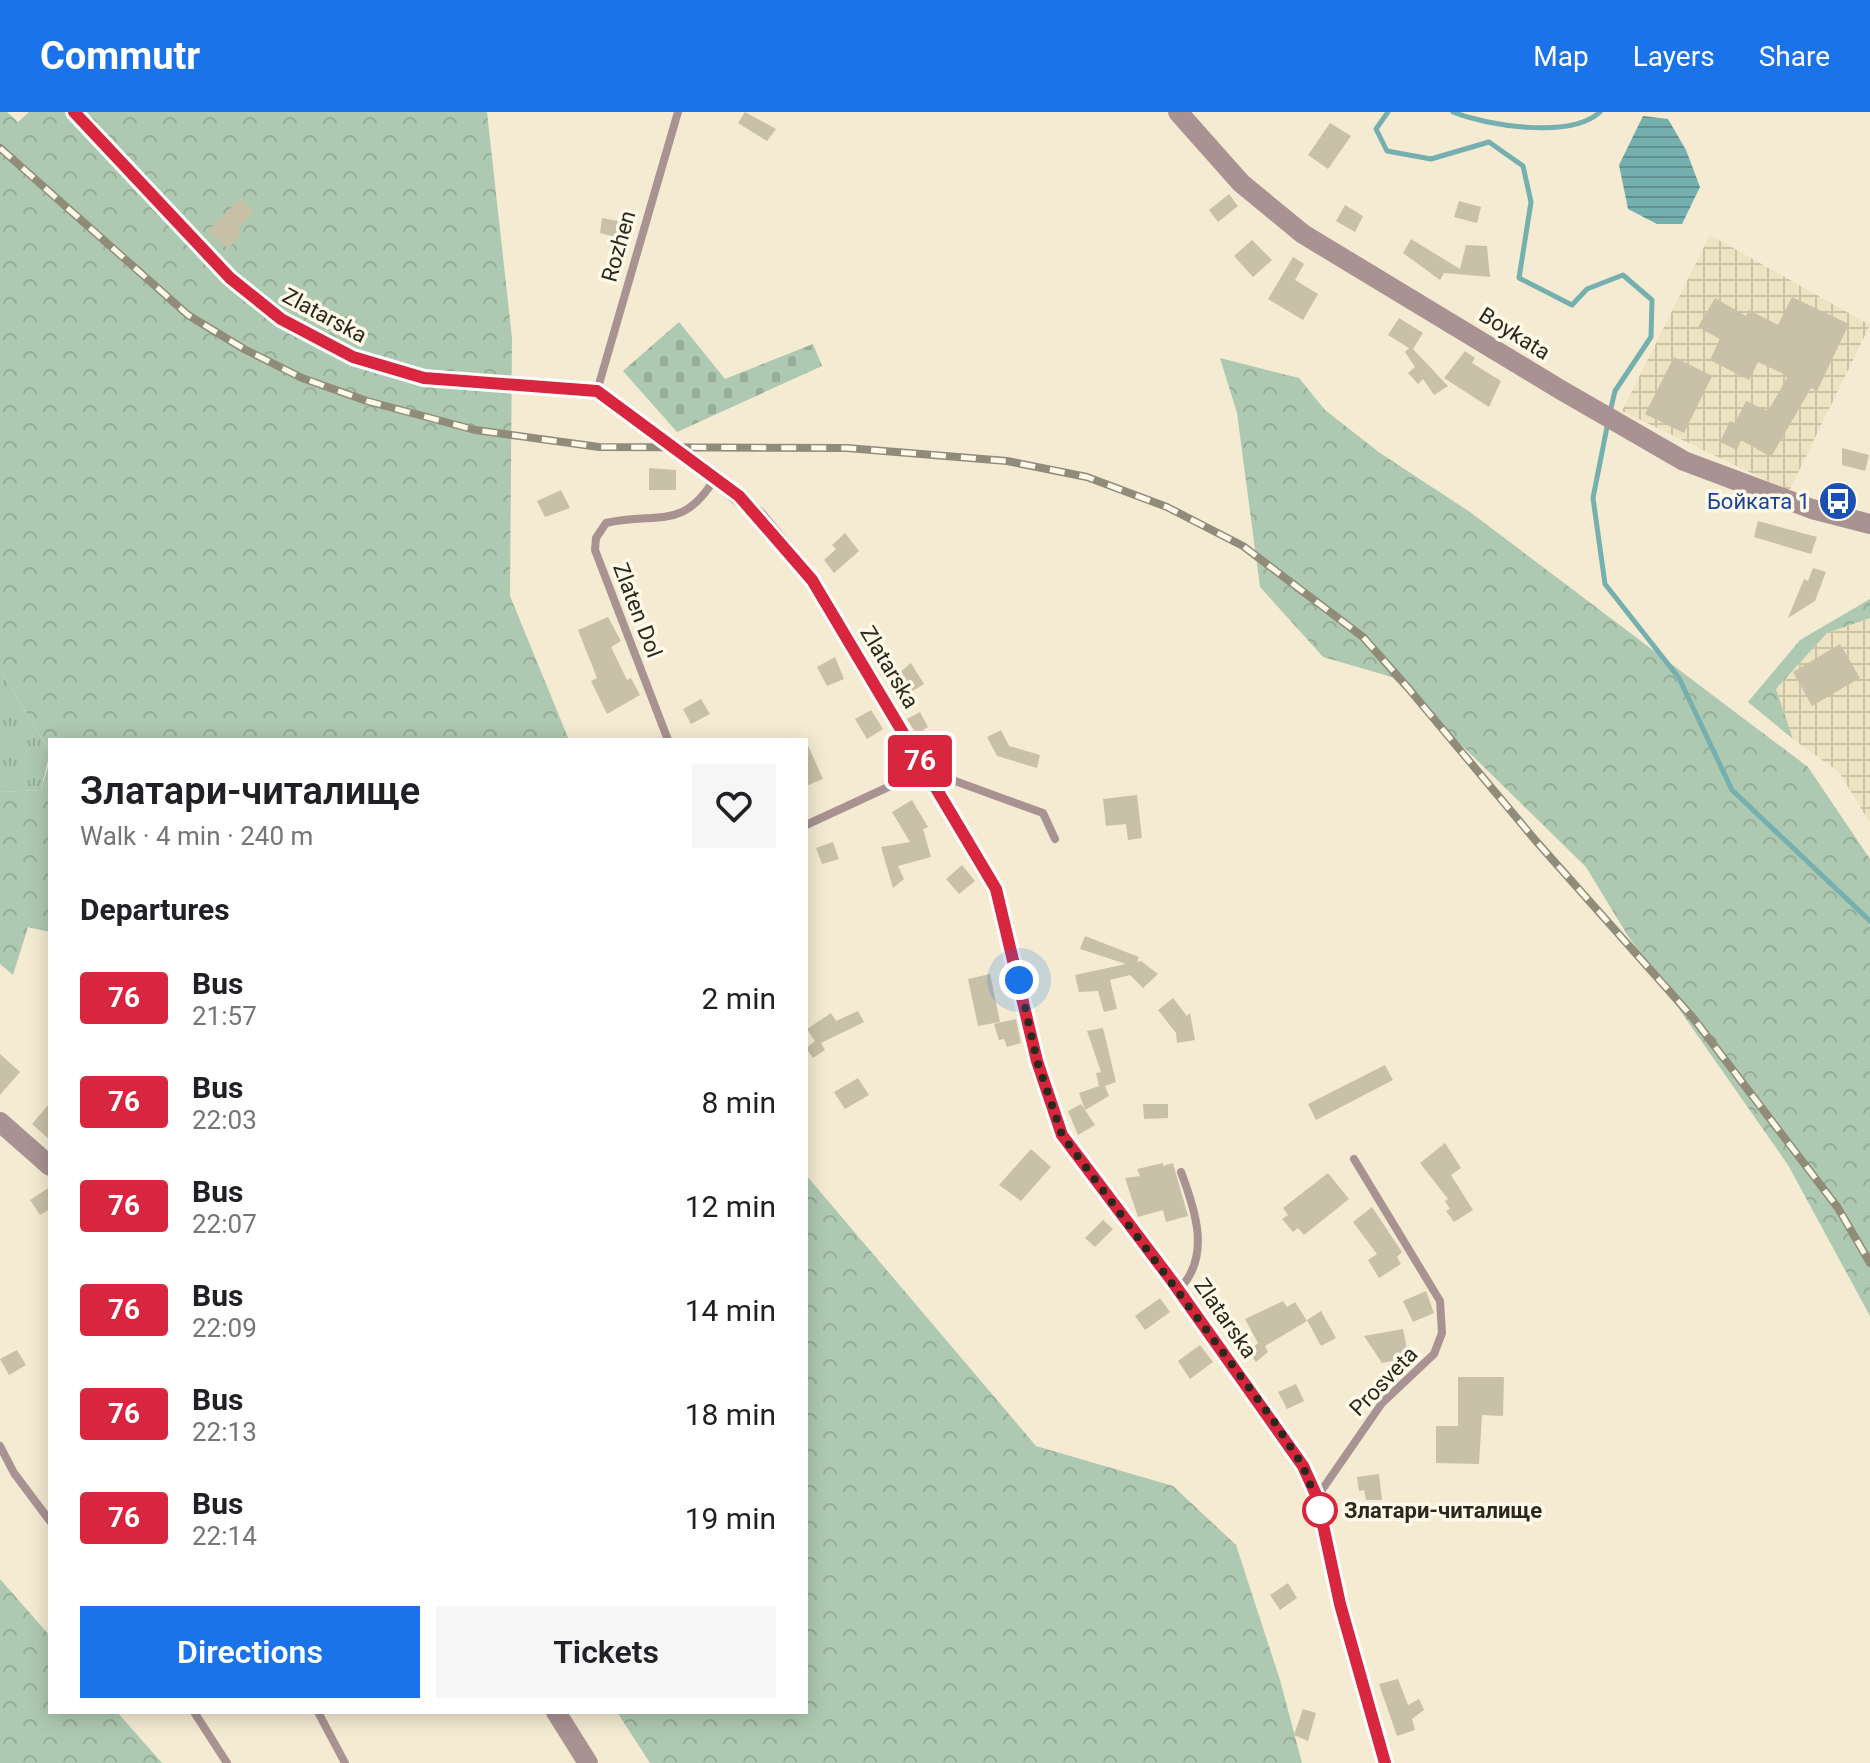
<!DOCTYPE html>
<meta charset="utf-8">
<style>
body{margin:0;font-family:Roboto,sans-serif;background:#f6f6f6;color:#202124;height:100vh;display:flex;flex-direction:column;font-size:30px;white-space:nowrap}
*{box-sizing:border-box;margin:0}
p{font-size:26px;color:#757577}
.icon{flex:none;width:44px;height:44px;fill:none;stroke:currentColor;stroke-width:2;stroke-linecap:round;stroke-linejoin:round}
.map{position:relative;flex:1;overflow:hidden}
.drawer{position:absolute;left:48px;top:626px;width:760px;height:976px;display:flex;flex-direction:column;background:#fff;border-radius:0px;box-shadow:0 4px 20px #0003}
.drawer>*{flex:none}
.badge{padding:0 16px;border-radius:6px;font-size:28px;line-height:52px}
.you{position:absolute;width:40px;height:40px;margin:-20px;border:6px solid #fff;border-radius:50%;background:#1a73e8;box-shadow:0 0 0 12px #1a73e833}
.map>.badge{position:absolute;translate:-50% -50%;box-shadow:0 0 0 4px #fff}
h2{padding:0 32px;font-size:30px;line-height:72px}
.round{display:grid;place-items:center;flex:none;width:84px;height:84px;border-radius:0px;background:#f6f6f6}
.summary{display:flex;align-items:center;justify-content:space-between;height:136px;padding:0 32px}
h1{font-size:38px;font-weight:600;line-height:60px}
.button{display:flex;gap:16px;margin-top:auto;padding:16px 32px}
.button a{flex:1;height:92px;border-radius:0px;background:#1a73e8;color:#fff;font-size:32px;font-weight:600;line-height:92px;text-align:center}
.button a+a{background:#f6f6f6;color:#202124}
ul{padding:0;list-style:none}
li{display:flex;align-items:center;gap:24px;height:104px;padding:0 32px}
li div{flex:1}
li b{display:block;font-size:30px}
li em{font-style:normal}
li .badge{min-width:88px;font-weight:700;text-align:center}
header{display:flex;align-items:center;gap:48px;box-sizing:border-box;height:112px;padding:0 40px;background:#1a73e8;color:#fff}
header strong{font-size:38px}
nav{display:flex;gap:44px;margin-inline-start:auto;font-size:28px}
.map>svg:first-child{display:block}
.industrial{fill:url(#industrial-grid)}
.grass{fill:url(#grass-tufts)}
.forest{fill:url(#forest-crowns)}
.cemetery{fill:url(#cemetery-stones)}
.water{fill:url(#water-rules)}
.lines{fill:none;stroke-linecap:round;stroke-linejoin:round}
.stream{stroke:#76afaf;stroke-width:5}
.building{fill:#c9c0a8}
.service{stroke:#a89292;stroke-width:8}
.minor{stroke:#a89292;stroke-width:16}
.tertiary{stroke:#a89292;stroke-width:20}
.rail-casing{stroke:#918b7a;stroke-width:8}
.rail{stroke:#fef9e9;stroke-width:5;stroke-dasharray:15;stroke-linecap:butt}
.line-casing{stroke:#fff;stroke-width:18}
.line{stroke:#d7263d;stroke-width:12}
.walk{stroke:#2b281e;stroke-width:8;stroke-dasharray:0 14.4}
.stop-dot{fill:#fff;stroke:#d7263d;stroke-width:4}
.labels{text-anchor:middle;stroke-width:7;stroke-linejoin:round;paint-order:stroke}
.street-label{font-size:22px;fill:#2b281e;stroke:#fef9e9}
.transit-label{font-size:22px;fill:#164399;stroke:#fef9e9;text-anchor:end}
.stop-label{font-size:22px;font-weight:bold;fill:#2b281e;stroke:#fef9e9;text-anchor:start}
</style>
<header>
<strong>Commutr</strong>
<nav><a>Map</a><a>Layers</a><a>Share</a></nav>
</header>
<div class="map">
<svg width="1870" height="1651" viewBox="0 0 1870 1651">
<defs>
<pattern id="industrial-grid" width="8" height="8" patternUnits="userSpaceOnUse" patternTransform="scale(2)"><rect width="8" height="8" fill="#ede2c1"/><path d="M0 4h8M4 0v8" fill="none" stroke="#cbc2a5"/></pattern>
<pattern id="grass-tufts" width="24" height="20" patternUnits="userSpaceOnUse" patternTransform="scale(2)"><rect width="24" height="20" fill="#aec9b1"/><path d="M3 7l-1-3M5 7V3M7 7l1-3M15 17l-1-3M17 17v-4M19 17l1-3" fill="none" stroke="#96ad98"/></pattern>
<pattern id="forest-crowns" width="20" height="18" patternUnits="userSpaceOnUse" patternTransform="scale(2)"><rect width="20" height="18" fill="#aec9b1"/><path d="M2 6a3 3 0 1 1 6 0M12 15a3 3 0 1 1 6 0" fill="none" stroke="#96ad98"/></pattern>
<pattern id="cemetery-stones" width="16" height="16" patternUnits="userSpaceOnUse" patternTransform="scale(2)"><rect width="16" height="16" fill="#aec9b1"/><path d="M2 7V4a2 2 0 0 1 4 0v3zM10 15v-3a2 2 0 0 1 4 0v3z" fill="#96ad98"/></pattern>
<pattern id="water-rules" width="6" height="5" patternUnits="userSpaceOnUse" patternTransform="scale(2)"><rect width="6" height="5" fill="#76afaf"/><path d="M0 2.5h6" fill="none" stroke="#618e8e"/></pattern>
</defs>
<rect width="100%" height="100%" fill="#f4ebd2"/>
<path class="industrial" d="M1710 123 1870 213 1789 379 1622 299Z
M1870 506V711L1839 660 1793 627 1776 577 1827 521Z"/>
<path class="grass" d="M0 557 50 640 41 678 0 680Z"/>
<path class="forest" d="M0 0H7L18 10 29 0H487L512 226 510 484 569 628H50V640L0 557Z
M1220 246 1299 266 1325 298 1380 341 1470 400 1808 655 1870 747V1204L1788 1053 1628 824 1586 755 1392 565 1323 545 1260 475 1237 301Z
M1870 487V506L1827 521 1776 577 1793 627 1748 590 1800 528Z
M50 648V820L28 815 13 863 0 852V680L41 678Z
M806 1063 1036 1334 1173 1374 1236 1433 1280 1568 1302 1651H650L617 1600H806Z
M0 1467 50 1524V1600H117L162 1651H0Z"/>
<path class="cemetery" d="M679 210 725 267 813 232 822 254 677 320 623 259Z"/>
<path class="water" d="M1643 4 1668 7 1686 38 1700 75 1682 112H1657L1628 97 1619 53Z"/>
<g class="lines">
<path class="stream" d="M1388 0 1376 17 1387 39 1431 47 1489 30 1523 54 1531 90 1519 166 1572 193 1587 177 1623 163 1652 188 1651 225 1615 279 1610 300
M1453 0C1488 14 1571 27 1600 0
M1608 310 1593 386 1605 472 1679 566 1732 678 1870 809"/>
</g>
<path class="building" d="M745 0 776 17 767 29 738 11Z
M1330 11 1351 24 1328 57 1308 43Z
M1229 82 1238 94 1218 110 1209 98Z
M241 86 254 101 237 116 242 120 228 137 207 119Z
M1459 89 1481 95 1477 111 1454 105Z
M1345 93 1363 104 1355 120 1336 109Z
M602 106 623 110 620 126 600 121Z
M1411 127 1460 157 1466 133 1487 134 1490 165 1444 161 1440 168 1403 141Z
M1252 128 1272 148 1253 165 1234 144Z
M1293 145 1304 152 1295 168 1318 182 1303 208 1268 187Z
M1792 185 1849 212 1817 279 1811 276 1771 345 1741 328 1737 338 1720 330 1730 309 1735 311 1746 289 1768 299 1788 264 1758 250 1749 268 1710 248 1720 227 1698 215 1715 186 1746 204 1749 198 1778 213Z
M1399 206 1423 221 1413 237 1448 274 1434 283 1423 267 1418 272 1408 261 1415 255 1405 240 1409 236 1388 223Z
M1465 239 1475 246 1472 251 1501 269 1489 295 1444 266Z
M1674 245 1712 264 1684 321 1645 302Z
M1842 336 1869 343 1865 359 1842 353Z
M649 356 676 358V378H649Z
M561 378 570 396 545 405 537 389Z
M1758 409 1817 425 1811 442 1754 425Z
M845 421 859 439 834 461 824 448 836 437 832 433Z
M1813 456 1826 460 1815 489 1788 506 1804 467 1808 469Z
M608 505 621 529 611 535 627 568 631 566 640 583 607 602 591 569 597 566 578 518Z
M1840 532 1860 566 1812 594 1793 560Z
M835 545 844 567 827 574 817 555Z
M911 551 924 572 903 585 892 567Z
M701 587 710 602 691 612 683 597Z
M871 598 883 617 867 627 855 607Z
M920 600 928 615 923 618 931 631 925 636 907 607Z
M1001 618 1009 634 1040 643 1037 656 997 644 987 625Z
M806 629 823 667 806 674Z
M1137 683 1142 726 1128 728 1126 712 1106 714 1103 687Z
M912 688 928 715 923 717 931 745 898 754 904 767 893 776 881 735 910 730 892 700Z
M833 730 839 747 822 752 816 736Z
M962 753 975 769 959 782 946 767Z
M1085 824 1139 845 1137 850 1141 849 1158 862 1143 876 1130 863 1110 868 1117 897 1104 900 1098 879 1079 880 1075 863 1126 852 1080 837Z
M990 862 1000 910 978 914 968 867Z
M1173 886 1187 904 1190 901 1195 928 1177 931 1176 921 1158 898Z
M858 899 864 910 821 931 825 938 813 946 806 936 815 929 807 917 831 901 836 909Z
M1016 907 1021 931 1007 935 1004 927 999 928 994 912Z
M1103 916 1116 970 1105 974 1109 984 1085 998 1079 981 1099 974 1096 961 1101 960 1087 919Z
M0 942 20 960 0 983Z
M1385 953 1393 968 1316 1008 1308 992Z
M858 966 869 983 845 997 834 980Z
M50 991V1028L32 1012Z
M1081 992 1095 1013 1078 1023 1068 999Z
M1143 992H1168V1006L1144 1007Z
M1445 1031 1461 1056 1451 1063 1473 1098 1454 1110 1446 1099 1450 1097 1445 1089 1448 1087 1420 1051Z
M1031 1037 1051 1055 1021 1089 999 1073Z
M1163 1051V1054L1173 1051 1188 1104 1166 1110 1163 1098 1138 1105 1125 1066 1140 1064 1137 1057Z
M1328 1061 1349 1087 1304 1123 1298 1116 1293 1120 1282 1107 1288 1103 1283 1096Z
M50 1075V1097L40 1103 30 1088Z
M1372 1095 1402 1140 1397 1145 1401 1152 1379 1166 1368 1148 1377 1142 1353 1110Z
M1103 1108 1113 1117 1095 1135 1085 1126Z
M1426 1179 1434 1201 1413 1210 1403 1189Z
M1160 1186 1170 1200 1145 1218 1135 1204Z
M1283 1189 1287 1195 1295 1190 1307 1209 1265 1234 1268 1240 1256 1250 1248 1239 1258 1231 1245 1207Z
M1321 1199 1336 1226 1321 1234 1307 1208Z
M1403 1217 1409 1246 1382 1251 1364 1224Z
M1200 1233 1213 1250 1190 1267 1178 1249Z
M17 1238 26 1253 9 1263 0 1247Z
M1458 1265H1504L1503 1304 1482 1303 1479 1352 1436 1351V1314H1458Z
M1296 1272 1304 1289 1287 1297 1278 1280Z
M1379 1362 1382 1388H1366L1364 1378 1359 1379 1357 1365Z
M1288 1471 1297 1486 1280 1498 1270 1483Z
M1398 1567 1408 1593 1419 1587 1424 1598 1412 1607 1415 1618 1397 1624 1379 1572Z
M1303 1597 1316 1601 1308 1629 1294 1623Z"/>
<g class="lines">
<path class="service" d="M597 279 678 0
M668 628 595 438 596 426 606 411C657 399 683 420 715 366
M806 713 925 658 1043 701 1055 727
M1178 1178C1212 1146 1195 1097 1181 1060
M0 1334 14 1361 50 1409
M1317 1385 1382 1291 1434 1242 1442 1221 1440 1189 1354 1047
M194 1600 227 1651
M318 1600 345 1651"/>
<path class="minor" d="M74 0 230 166 281 207 353 245 424 266 597 279 716 366 760 405 812 468 996 777 1037 949 1062 1023 1172 1169 1303 1354 1317 1385 1340 1492 1385 1651"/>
<path class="tertiary" d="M1178 0 1241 71 1303 122 1561 278 1684 349 1812 397 1870 412
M0 1010 50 1054
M556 1600 588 1651"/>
<defs>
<path id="rail" d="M0 36 188 203 244 237 302 266 367 289 475 318 599 335 847 336 1007 349 1087 365 1167 395 1243 434 1363 525 1409 577 1536 729 1694 907 1838 1096 1870 1151"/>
</defs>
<use href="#rail" class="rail-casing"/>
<use href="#rail" class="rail"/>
</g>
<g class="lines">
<defs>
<path id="line" d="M74 0 230 166 281 207 353 245 424 266 597 279 739 384 812 468 996 777 1037 949 1062 1023 1172 1169 1303 1354 1317 1385 1340 1492 1385 1651"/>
</defs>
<use href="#line" class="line-casing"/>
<use href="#line" class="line"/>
<path class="walk" d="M1019 868 1037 949 1062 1023 1273 1308 1303 1354 1320 1398"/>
</g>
<defs>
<symbol id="bus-disc" viewBox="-11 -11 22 22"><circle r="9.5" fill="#1a4fb4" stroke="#fef9e9"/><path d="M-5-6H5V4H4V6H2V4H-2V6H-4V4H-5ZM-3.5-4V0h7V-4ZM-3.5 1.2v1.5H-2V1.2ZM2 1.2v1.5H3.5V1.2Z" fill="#fff"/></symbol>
</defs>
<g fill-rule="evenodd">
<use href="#bus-disc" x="1816" y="367" width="44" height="44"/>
</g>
<circle class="stop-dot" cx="1320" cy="1398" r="16"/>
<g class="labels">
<g class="street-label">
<text transform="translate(618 134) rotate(-74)" y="8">Rozhen</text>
<text transform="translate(325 203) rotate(28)" y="8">Zlatarska</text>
<text transform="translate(1515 221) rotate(32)" y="8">Boykata</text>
<text transform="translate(638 498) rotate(69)" y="8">Zlaten Dol</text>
<text transform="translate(890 555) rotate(59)" y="8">Zlatarska</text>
<text transform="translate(1226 1206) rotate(55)" y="8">Zlatarska</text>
<text transform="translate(1383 1269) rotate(-46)" y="8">Prosveta</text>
</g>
<g class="transit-label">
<text x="1810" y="397">Бойката 1</text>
</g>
<g class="stop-label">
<text x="1344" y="1406">Златари-читалище</text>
</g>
</g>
</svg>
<div class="you" style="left:1019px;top:868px"></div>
<b class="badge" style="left:920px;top:649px;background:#d7263d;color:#fff">76</b>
<section class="drawer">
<div class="summary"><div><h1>Златари-читалище</h1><p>Walk · 4 min · 240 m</p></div><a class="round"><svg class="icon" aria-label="heart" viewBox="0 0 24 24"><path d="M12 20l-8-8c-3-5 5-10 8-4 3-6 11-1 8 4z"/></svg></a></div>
<h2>Departures</h2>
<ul>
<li><span class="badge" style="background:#d7263d;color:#fff">76</span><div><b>Bus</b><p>21:57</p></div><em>2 min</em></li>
<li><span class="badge" style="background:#d7263d;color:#fff">76</span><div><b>Bus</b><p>22:03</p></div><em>8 min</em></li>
<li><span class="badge" style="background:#d7263d;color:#fff">76</span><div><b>Bus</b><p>22:07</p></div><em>12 min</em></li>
<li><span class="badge" style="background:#d7263d;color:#fff">76</span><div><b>Bus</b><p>22:09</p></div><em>14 min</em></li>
<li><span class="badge" style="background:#d7263d;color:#fff">76</span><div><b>Bus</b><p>22:13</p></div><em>18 min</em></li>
<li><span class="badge" style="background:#d7263d;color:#fff">76</span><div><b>Bus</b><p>22:14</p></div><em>19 min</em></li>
</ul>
<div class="button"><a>Directions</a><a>Tickets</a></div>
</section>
</div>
